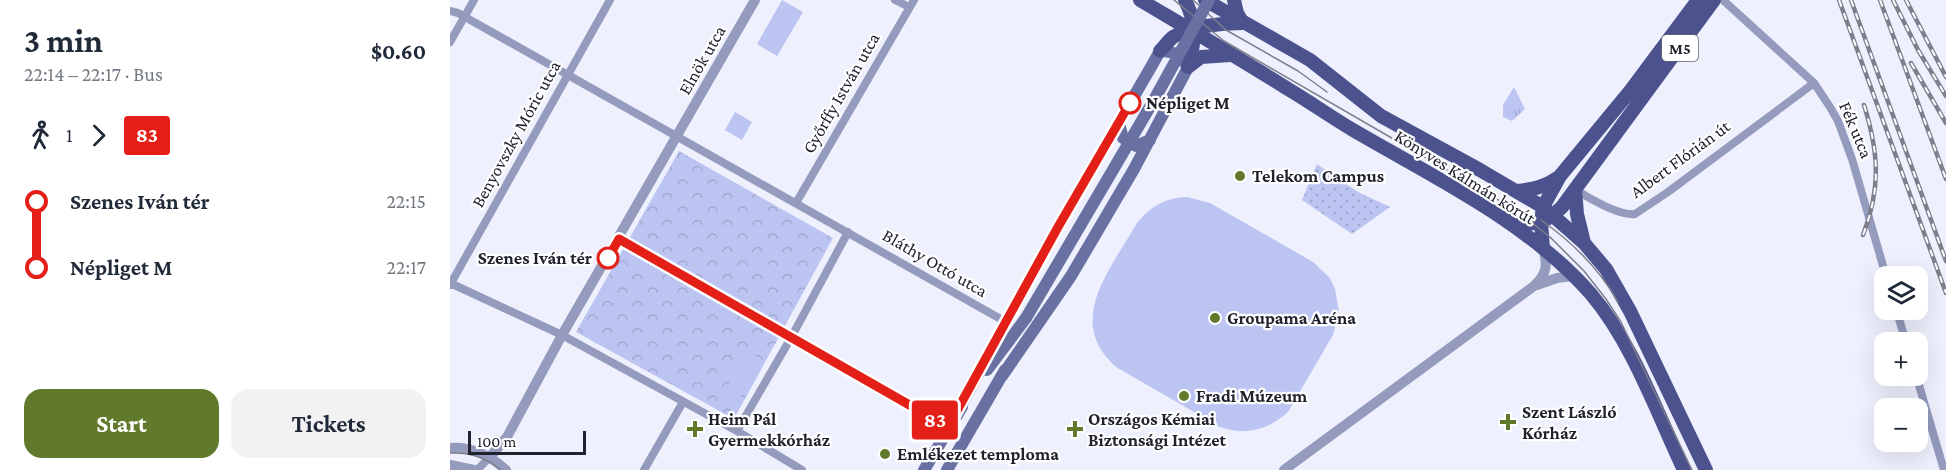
<!DOCTYPE html>
<meta charset="utf-8">
<style>
body{margin:0;font-family:"Crimson Pro",serif;background:#f2f2f3;color:#1f2937;height:100vh;display:flex;flex-direction:column;font-size:22px;white-space:nowrap}
*{box-sizing:border-box;margin:0}
p{font-size:20px;color:#747a83}
.icon{flex:none;width:33px;height:33px;fill:none;stroke:currentColor;stroke-width:2;stroke-linecap:round;stroke-linejoin:round}
.map{position:relative;flex:1;overflow:hidden}
.panel{display:flex;flex-direction:column;background:#fff;width:450px}
.panel>*{flex:none}
.badge{padding:0 12px;border-radius:4px;font-size:21px;line-height:39px}
.buttons{position:absolute;left:1424px;top:266px;display:grid;gap:12px}
.buttons a{display:grid;place-items:center;width:54px;height:54px;border-radius:12px;background:#fff;box-shadow:0 6px 24px #0002;font-size:30px}
.scale{position:absolute;left:18px;bottom:15px;width:118px;box-sizing:border-box;padding-left:6px;border:3px solid #20222e;border-top:0;font-size:16px;line-height:21px;white-space:nowrap;color:#20222e;-webkit-text-stroke:4px #fff;paint-order:stroke}
.map>.badge{position:absolute;translate:-50% -50%;box-shadow:0 0 0 3px #fff}
.legs{display:flex;align-items:center;gap:9px;height:66px;padding:0 24px;font-size:20px}
.legs p{margin-inline-start:auto}
.head{display:flex;align-items:center;justify-content:space-between;height:102px;padding:0 24px}
h1{font-size:33px;font-weight:700;line-height:45px}
.primary-button{display:flex;gap:12px;margin-top:auto;padding:12px 24px}
.primary-button a{flex:1;height:69px;border-radius:18px;background:#61792b;color:#fff;font-size:24px;font-weight:700;line-height:69px;text-align:center}
.primary-button a+a{background:#f2f2f3;color:#1f2937}
ul{padding:0 24px;list-style:none}
li{display:flex;align-items:center;gap:21px;height:66px;font-size:22px}
li i{display:grid;place-items:center;width:9px;height:100%;margin:0 8px;background:currentColor}
li i::after{content:'';width:15px;height:15px;margin:-8px;border:4px solid;border-radius:50%;background:#fff}
li p{margin-inline-start:auto}
li:first-child i{background:linear-gradient(#0000 50%,currentColor 0)}
li:last-child i{background:linear-gradient(currentColor 50%,#0000 0)}
main{display:flex;flex:1;min-height:0}
.map>svg:first-child{display:block}
.grass{fill:url(#grass-tufts)}
.park{fill:url(#park-crowns)}
.garden{fill:url(#garden-dots)}
.pitch{fill:#bcc4f2}
.lines{fill:none;stroke-linecap:round;stroke-linejoin:round}
.minor{stroke:#959bbd;stroke-width:8}
.tertiary{stroke:#959bbd;stroke-width:10}
.secondary{stroke:#6971a2;stroke-width:12}
.primary{stroke:#4c528d;stroke-width:14}
.tram{stroke:#7d7f8c;stroke-width:1.5}
.rail-casing{stroke:#7d7f8c;stroke-width:4.5}
.rail{stroke:#fff;stroke-width:2;stroke-dasharray:7;stroke-linecap:butt}
.secondary-bridge{stroke:#6971a2;stroke-width:12}
.line-1-casing{stroke:#fff;stroke-width:14}
.line-1{stroke:#e41f18;stroke-width:9}
.stop-1-dot{fill:#fff;stroke:#e41f18;stroke-width:3}
.poi-dot{fill:#61792b;stroke:#fff;stroke-width:2}
.labels{text-anchor:middle;stroke-width:4.5;stroke-linejoin:round;paint-order:stroke}
.shield{fill:#fff;stroke:#63646d;stroke-width:1.5}
.shield-label{font-size:16px;font-weight:bold;fill:#20222e}
.street-label{font-size:18px;fill:#20222e;stroke:#fff}
.stop-label{font-size:18px;font-weight:bold;fill:#20222e;stroke:#fff;text-anchor:start}
.poi-label{font-size:18px;font-weight:bold;fill:#20222e;stroke:#fff;text-anchor:start}
</style>
<main>
<section class="panel">
<div class="head"><div><h1>3 min</h1><p>22:14 – 22:17 · Bus</p></div><b>$0.60</b></div>
<div class="legs"><svg class="icon" aria-label="walk" viewBox="0 0 24 24"><circle cx="13" cy="4" r="2"/><path d="M13 8l-2 6 4 7M11 14l-3 7M7 12l3-4h3l4 4"/></svg>1<svg class="icon" aria-label="forward" viewBox="0 0 24 24"><path d="M9 5l7 7-7 7"/></svg><b class="badge" style="background:#e41f18;color:#fff">83</b></div>
<ul>
<li><i style="color:#e41f18"></i><b>Szenes Iván tér</b><p>22:15</p></li>
<li><i style="color:#e41f18"></i><b>Népliget M</b><p>22:17</p></li>
</ul>
<div class="primary-button"><a>Start</a><a>Tickets</a></div>
</section>
<div class="map">
<svg width="1496" height="470" viewBox="0 0 1496 470">
<defs>
<pattern id="grass-tufts" width="24" height="20" patternUnits="userSpaceOnUse" patternTransform="scale(1.5)"><rect width="24" height="20" fill="#bcc4f2"/><path d="M3 7l-1-3M5 7V3M7 7l1-3M15 17l-1-3M17 17v-4M19 17l1-3" fill="none" stroke="#a1a8d0"/></pattern>
<pattern id="park-crowns" width="20" height="18" patternUnits="userSpaceOnUse" patternTransform="scale(1.5)"><rect width="20" height="18" fill="#bcc4f2"/><path d="M2 6a3 3 0 1 1 6 0M12 15a3 3 0 1 1 6 0" fill="none" stroke="#a1a8d0"/></pattern>
<pattern id="garden-dots" width="8" height="8" patternUnits="userSpaceOnUse" patternTransform="scale(1.5)"><rect width="8" height="8" fill="#bcc4f2"/><path d="M2 2h.1M6 6h.1" fill="none" stroke="#a1a8d0" stroke-width="1.8" stroke-linecap="round"/></pattern>
</defs>
<rect width="100%" height="100%" fill="#eef0fe"/>
<path class="grass" d="M1064 87 1075 109 1062 121 1053 117V105Z"/>
<path class="park" d="M229 151 383 238 284 419 126 332Z"/>
<path class="garden" d="M867 164 908 192 940 207 902 234 852 200Z"/>
<path class="pitch" d="M332 0 353 12 327 56 307 44Z
M285 112 302 122 292 140 275 130Z
M737 197 760 203 863 262 880 278 885 289 889 312 883 335 838 412C818 430 796 436 770 427L666 367C614 321 661 269 687 223 701 206 715 198 737 197Z
M297 351 312 359 289 400 275 391Z"/>
<g class="lines">
<path class="minor" d="M445 0 459 7
M1273 0 1364 83 1380 107 1388 121 1402 159 1436 276
M0 11 8 13 556 322
M0 42 24 0
M1125 189C1138 198 1169 216 1185 214L1218 192 1364 83
M346 203 464 0
M0 283 112 335 287 431 352 470
M0 285 160 0
M1446 309 1456 342
M342 336 498 427
M1466 375 1494 470
M287 431 342 336 398 232
M27 470 39 458
M194 470 233 402"/>
<path class="tertiary" d="M1087 285 1107 278 1123 276
M0 448C21 446 41 456 56 470
M39 458 57 437 112 335 305 0
M0 465 24 470
M834 470 1084 286C1097 274 1098 265 1093 248"/>
<path class="secondary" d="M669 124 673 138 686 146 700 140
M537 370 576 318
M507 413 608 227 701 67 710 51C725 51 730 55 738 67L735 73 684 169 621 276 552 376
M474 470 512 407
M497 470 555 370"/>
<path class="primary" d="M690 0C739 29 789 58 838 89 860 102 881 117 903 130 985 178 1077 221 1141 294 1182 342 1207 413 1234 470
M735 0C748 26 745 40 738 67
M755 0 860 60 931 116 1030 170 1093 207 1134 243 1156 269 1180 311 1256 470
M784 0 787 13 793 23
M710 51C714 47 718 41 723 37 739 26 773 23 793 23
M738 67 751 57 780 55
M1125 189 1127 214 1134 243
M1067 191C1084 189 1095 187 1109 177
M1059 220C1083 226 1094 225 1112 207L1264 0
M1093 248 1091 222 1093 207 1110 176 1181 90 1248 0"/>
<path class="tram" d="M724 0 774 41 1042 196 1069 213 1100 237 1134 271 1156 299 1171 322 1242 470
M743 0 776 30 848 71 877 92
M1091 220C1122 242 1149 268 1168 302
M0 453C20 452 36 457 51 470"/>
<defs>
<path id="rail" d="M1389 0 1496 293
M1401 0 1496 261
M1430 0 1496 179
M1443 0 1468 50 1496 96
M1456 0 1496 77
M1461 63 1496 123
M1413 235C1431 188 1429 153 1414 105"/>
</defs>
<use href="#rail" class="rail-casing"/>
<use href="#rail" class="rail"/>
<path class="secondary-bridge" d="M576 318 704 100 759 0"/>
</g>
<g class="lines">
<defs>
<path id="line-1" d="M158 258 169 239 498 427 608 227 680 103"/>
</defs>
<use href="#line-1" class="line-1-casing"/>
<use href="#line-1" class="line-1"/>
</g>
<g class="stop-1-dot">
<circle cx="680" cy="103" r="10"/>
<circle cx="158" cy="258" r="10"/>
</g>
<g class="poi-dot">
<circle cx="790" cy="176" r="6"/>
<circle cx="765" cy="318" r="6"/>
<circle cx="734" cy="396" r="6"/>
<path d="M1055 413h6v6h6v6h-6v6h-6v-6h-6v-6h6z"/>
<path d="M242 420h6v6h6v6h-6v6h-6v-6h-6v-6h6z"/>
<path d="M622 420h6v6h6v6h-6v6h-6v-6h-6v-6h6z"/>
<circle cx="435" cy="454" r="6"/>
</g>
<g class="labels">
<rect class="shield" x="1212" y="35" width="36" height="26" rx="4.5"/>
<g class="shield-label">
<text x="1230" y="54">M5</text>
</g>
<g class="street-label">
<text transform="translate(252 60) rotate(-60)" y="6">Elnök utca</text>
<text transform="translate(391 93) rotate(-60)" y="6">Győrffy István utca</text>
<text transform="translate(1406 130) rotate(67)" y="6">Fék utca</text>
<text transform="translate(66 134) rotate(-61)" y="6">Benyovszky Móric utca</text>
<text transform="translate(1230 159) rotate(-36)" y="6">Albert Flórián út</text>
<text transform="translate(1015 177) rotate(32)" y="6">Könyves Kálmán körút</text>
<text transform="translate(485 263) rotate(30)" y="6">Bláthy Ottó utca</text>
</g>
<g class="stop-label">
<text x="696" y="109">Népliget M</text>
<text x="142" y="264" text-anchor="end">Szenes Iván tér</text>
</g>
<g class="poi-label">
<text x="802" y="182">Telekom Campus</text>
<text x="777" y="324">Groupama Aréna</text>
<text x="746" y="402">Fradi Múzeum</text>
<text x="1072" y="418">Szent László<tspan x="1072" dy="21">Kórház</tspan></text>
<text x="258" y="425">Heim Pál<tspan x="258" dy="21">Gyermekkórház</tspan></text>
<text x="638" y="425">Országos Kémiai<tspan x="638" dy="21">Biztonsági Intézet</tspan></text>
<text x="447" y="460">Emlékezet temploma</text>
</g>
</g>
</svg>
<div class="buttons">
<a><svg class="icon" aria-label="layers" viewBox="0 0 24 24"><path d="M12 4l9 5-9 5-9-5zM3 14l9 5 9-5"/></svg></a>
<a>+</a>
<a>−</a>
</div>
<div class="scale">100 m</div>
<b class="badge" style="left:485px;top:420px;background:#e41f18;color:#fff">83</b>
</div>
</main>
